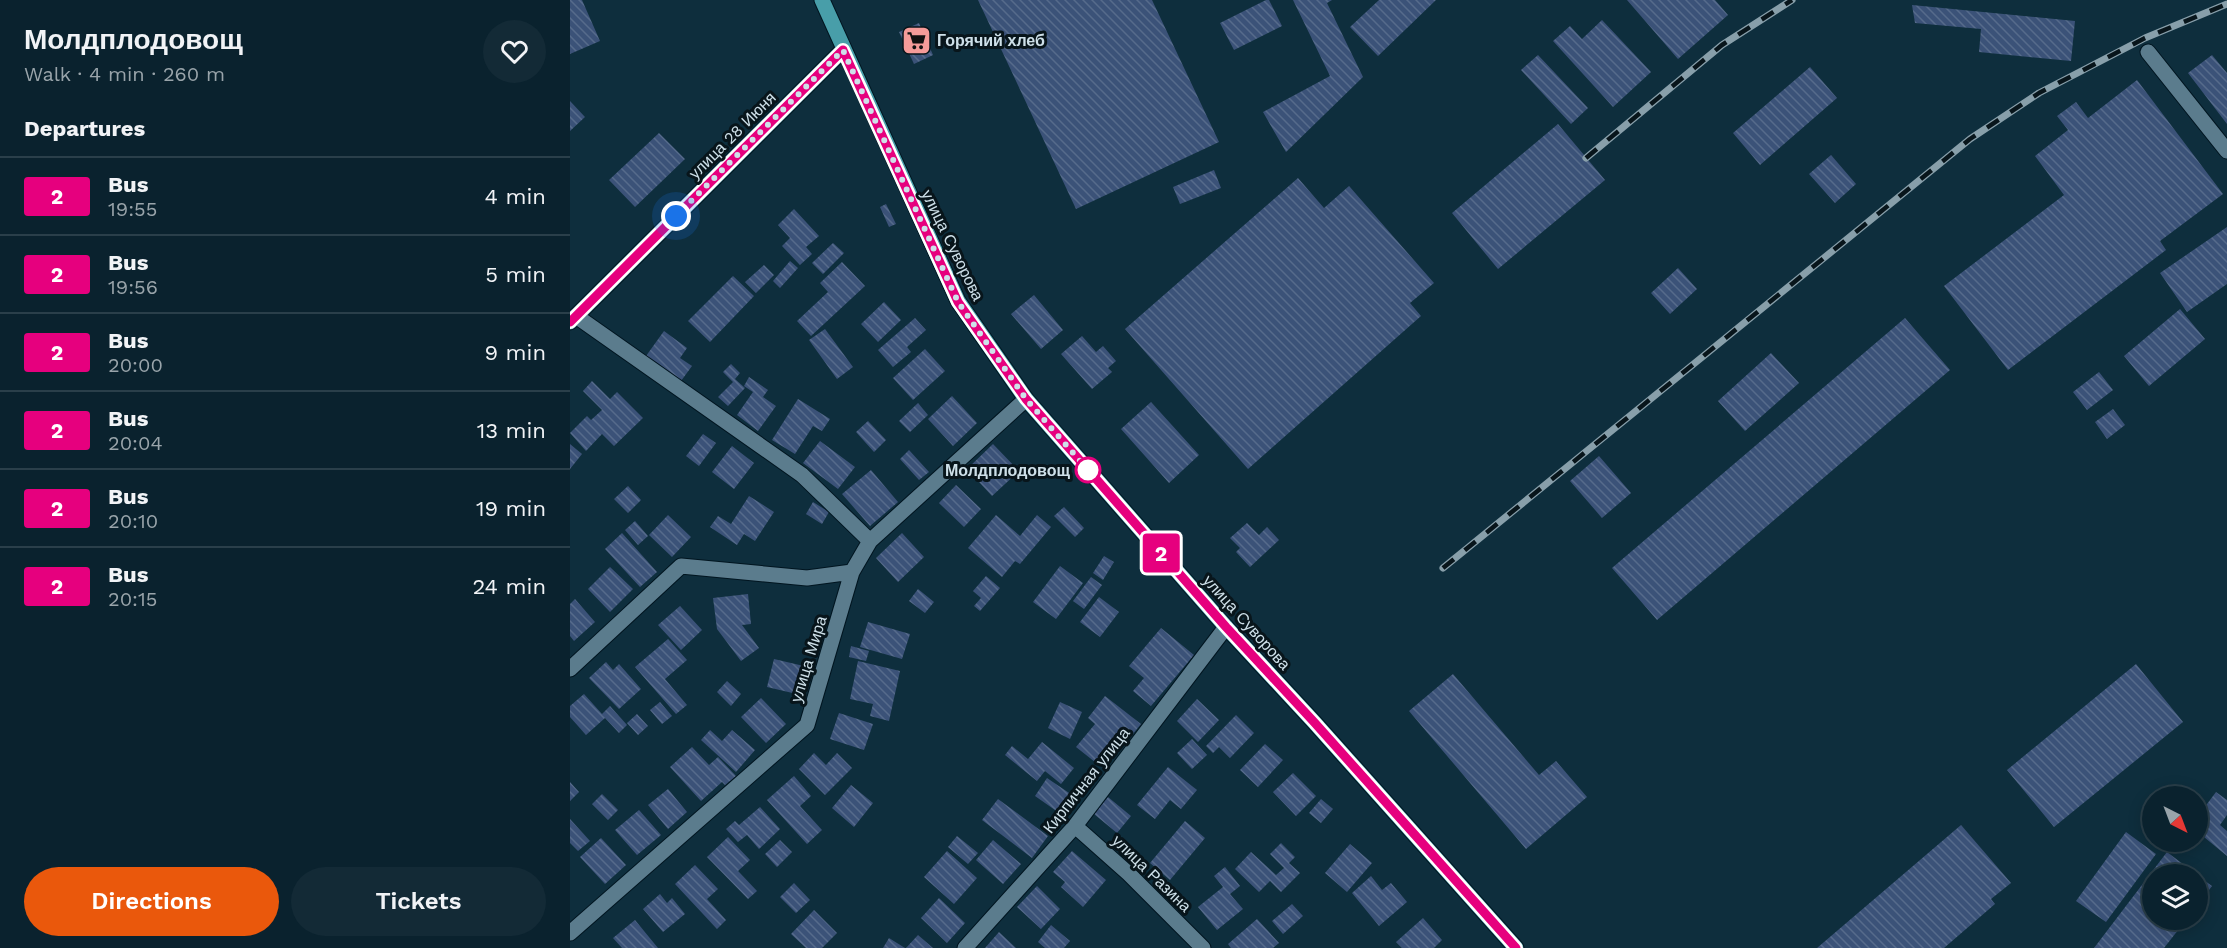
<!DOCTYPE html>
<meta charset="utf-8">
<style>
body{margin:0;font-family:"Work Sans",sans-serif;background:#132a36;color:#f1f3f6;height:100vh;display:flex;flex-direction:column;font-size:22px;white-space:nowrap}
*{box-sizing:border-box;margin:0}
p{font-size:20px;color:#99a4aa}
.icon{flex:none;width:33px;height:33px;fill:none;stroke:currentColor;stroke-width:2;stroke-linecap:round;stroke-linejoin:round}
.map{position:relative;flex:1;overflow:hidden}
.details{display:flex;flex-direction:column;background:#0a222e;width:570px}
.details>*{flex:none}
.badge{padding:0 12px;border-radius:4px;font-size:21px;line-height:39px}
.needle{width:39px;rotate:138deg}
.tools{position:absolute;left:1572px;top:786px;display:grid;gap:12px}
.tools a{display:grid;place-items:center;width:66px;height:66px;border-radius:50%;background:#0a222e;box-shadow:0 3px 15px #0003,0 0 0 2px #2a3f4a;font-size:30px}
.you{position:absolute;width:30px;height:30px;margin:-15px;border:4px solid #fff;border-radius:50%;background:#1a73e8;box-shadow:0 0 0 9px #1a73e833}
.map>.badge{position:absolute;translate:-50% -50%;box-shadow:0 0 0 3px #fff}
h2{padding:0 24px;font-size:22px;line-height:54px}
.round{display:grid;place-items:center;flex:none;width:63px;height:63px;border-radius:32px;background:#132a36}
.headline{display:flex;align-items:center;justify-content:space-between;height:102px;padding:0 24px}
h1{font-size:28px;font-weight:600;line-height:45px}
.cta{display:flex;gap:12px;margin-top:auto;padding:12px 24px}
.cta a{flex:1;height:69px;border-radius:36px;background:#ea580c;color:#fff;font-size:24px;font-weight:600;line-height:69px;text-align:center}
.cta a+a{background:#132a36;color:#f1f3f6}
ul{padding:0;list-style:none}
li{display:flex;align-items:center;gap:18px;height:78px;padding:0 24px;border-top:2px solid #2a3f4a}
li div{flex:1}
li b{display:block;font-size:22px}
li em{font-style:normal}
li .badge{min-width:66px;font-weight:700;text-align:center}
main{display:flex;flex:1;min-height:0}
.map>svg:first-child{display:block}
.building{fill:url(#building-back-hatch)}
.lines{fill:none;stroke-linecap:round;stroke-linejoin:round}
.street-casing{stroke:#001520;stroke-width:17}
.secondary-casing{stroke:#001520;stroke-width:17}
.primary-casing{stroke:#001520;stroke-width:17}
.street{stroke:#5b7c8d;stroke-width:15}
.secondary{stroke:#518d9b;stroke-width:15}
.primary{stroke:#489ea9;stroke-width:15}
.rail-casing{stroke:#889faa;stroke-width:7}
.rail{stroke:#08151b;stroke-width:4.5;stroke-dasharray:14;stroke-linecap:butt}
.line-casing{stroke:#fff;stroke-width:14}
.line{stroke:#e6007e;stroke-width:9}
.walk{stroke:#cee0e9;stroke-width:6;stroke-dasharray:0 10.8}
.stop-dot{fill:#fff;stroke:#e6007e;stroke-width:3}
.labels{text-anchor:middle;stroke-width:6;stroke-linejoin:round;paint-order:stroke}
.poi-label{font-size:16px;font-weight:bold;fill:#cee0e9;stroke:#08151b;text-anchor:start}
.street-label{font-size:16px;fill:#cee0e9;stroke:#08151b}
.stop-label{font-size:16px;font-weight:bold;fill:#cee0e9;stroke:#08151b;text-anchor:end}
</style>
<main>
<section class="details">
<div class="headline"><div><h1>Молдплодовощ</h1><p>Walk · 4 min · 260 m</p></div><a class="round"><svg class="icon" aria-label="heart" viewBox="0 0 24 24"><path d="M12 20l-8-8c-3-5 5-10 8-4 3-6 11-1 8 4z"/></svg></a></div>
<h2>Departures</h2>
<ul>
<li><span class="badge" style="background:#e6007e;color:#fff">2</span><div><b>Bus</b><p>19:55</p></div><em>4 min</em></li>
<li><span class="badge" style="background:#e6007e;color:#fff">2</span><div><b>Bus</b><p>19:56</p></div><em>5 min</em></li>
<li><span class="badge" style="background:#e6007e;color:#fff">2</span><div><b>Bus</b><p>20:00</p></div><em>9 min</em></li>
<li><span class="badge" style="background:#e6007e;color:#fff">2</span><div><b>Bus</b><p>20:04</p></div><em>13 min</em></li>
<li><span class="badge" style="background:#e6007e;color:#fff">2</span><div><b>Bus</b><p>20:10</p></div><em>19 min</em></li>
<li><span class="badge" style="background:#e6007e;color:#fff">2</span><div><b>Bus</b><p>20:15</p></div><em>24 min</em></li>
</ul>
<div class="cta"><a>Directions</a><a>Tickets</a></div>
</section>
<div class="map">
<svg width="1657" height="948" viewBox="0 0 1657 948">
<defs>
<pattern id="building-back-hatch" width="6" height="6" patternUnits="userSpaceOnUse" patternTransform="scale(1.5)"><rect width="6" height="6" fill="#3b5278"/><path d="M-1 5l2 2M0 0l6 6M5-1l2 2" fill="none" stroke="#566b8b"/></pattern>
</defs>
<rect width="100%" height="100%" fill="#0e2e3d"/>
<path class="building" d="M0 0H12L30 41 0 54Z
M408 0H582L649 142 506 209Z
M696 0H699L712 26 664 50 650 23Z
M723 0H762L757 3 793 77 716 152 693 112 760 76Z
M809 0H866L808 56 780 27Z
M1057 0H1145L1158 15 1108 59Z
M1342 5 1505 21 1501 61 1409 52 1411 29 1345 23Z
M1032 20 1081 72 1043 107 983 41 1000 26 1012 39Z
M349 23 363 55 344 64 329 32Z
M968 55 1018 108 1001 124 951 70Z
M1642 55 1657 73V124L1618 73Z
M1240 67 1267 98 1190 165 1163 133Z
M1567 80 1653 194 1590 241 1596 250 1438 370 1374 286 1494 195 1465 156 1498 130 1487 116 1506 102 1518 118Z
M0 101 15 117 0 131Z
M988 124 1035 180 928 269 882 213Z
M89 133 115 159 65 207 39 180Z
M1261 155 1286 184 1265 203 1239 174Z
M644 170 651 188 610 204 603 187Z
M728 178 754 208 779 186 864 283 840 303 851 316 678 469 555 329Z
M316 204 326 224 319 227 310 207Z
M224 209 249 236 236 247 242 254 230 265 212 246 220 238 208 225Z
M1657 227V284L1617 312 1590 273Z
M263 243 274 253 253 274 242 263Z
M220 261 228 268 210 288 203 281Z
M272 262 295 286 241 336 227 321 258 292 250 283Z
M194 265 204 275 186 293 175 282Z
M1108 268 1127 289 1100 314 1081 293Z
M163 276 184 296 140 342 118 321Z
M464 295 493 330 471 349 441 314Z
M314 302 331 320 308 342 291 324Z
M1610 309 1635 339 1579 386 1554 356Z
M345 318 356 330 337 347 341 352 323 367 308 350Z
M1335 318 1380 370 1087 620 1042 568Z
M255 329 283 367 267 379 239 340Z
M94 331 117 348 110 358 122 366 111 381 76 356Z
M512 336 526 352 533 346 546 361 538 368 542 372 522 389 491 354Z
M355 349 375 371 343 400 323 378Z
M1201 353 1229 383 1175 431 1148 401Z
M161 364 170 373 165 379 175 388 158 406 148 397 163 382 153 372Z
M1529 372 1543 390 1517 410 1503 392Z
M179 377 198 390 193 397 206 406 188 431 167 415 183 392 174 386Z
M22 381 40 399 47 392 73 418 44 446 32 434 16 451 0 433 17 416 21 420 32 410 13 391Z
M382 396 407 423 383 446 358 419Z
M228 399 260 419 252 431 243 426 225 454 202 440Z
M581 402 629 455 599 483 551 429Z
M348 403 358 415 340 432 329 421Z
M1543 409 1555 425 1537 439 1525 422Z
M298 421 316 440 304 452 286 432Z
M133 434 146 443 129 466 116 456Z
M250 441 285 467 268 489 233 463Z
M0 444 12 454 0 469Z
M423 444 449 471 422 496 397 469Z
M162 446 184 463 164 489 142 472Z
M339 450 359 472 349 480 330 459Z
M1029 456 1061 493 1032 518 1000 481Z
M301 470 328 502 300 526 272 494Z
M386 485 411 509 394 527 369 503Z
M58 486 71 500 58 513 44 499Z
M179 496 204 512 185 541 174 534 167 545 140 527 148 516 161 524Z
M243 502 259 512 252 524 236 514Z
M494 507 514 528 505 537 484 516Z
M98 515 121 537 102 557 79 535Z
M426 515 450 536 467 515 481 527 450 564 445 561 432 577 398 548Z
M65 521 78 536 68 545 55 530Z
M677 523 689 535 697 527 709 540 680 567 666 552 670 548 660 538Z
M52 533 87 572 70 587 35 549Z
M332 533 354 557 328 582 306 558Z
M534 556 544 562 533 580 523 573Z
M490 566 513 583 486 619 463 602Z
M40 567 63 589 40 612 18 589Z
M416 576 430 588 410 611 404 606 411 598 403 591Z
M521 577 532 585 514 609 503 601Z
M348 589 364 602 355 613 339 601Z
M178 594 181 624 172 625 189 648 171 661 147 629 143 598Z
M529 597 549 612 530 637 510 622Z
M5 599 25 622 4 641 0 636V604Z
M110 606 132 630 111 650 88 625Z
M298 622 340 634 332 659 290 647Z
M591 628 624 655 581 706 563 691 574 678 559 666Z
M98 639 117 660 95 679 117 705 106 714 65 667Z
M281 646 299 651 296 661 279 657Z
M204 659 238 667 231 695 197 687Z
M288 661 330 671 319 721 300 716 303 704 280 699Z
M36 662 43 670 49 664 71 689 49 709 19 678Z
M1566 664 1613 722 1484 827 1437 770Z
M883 674 969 775 986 761 1017 797 956 849 839 711Z
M157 681 171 694 161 706 147 692Z
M14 694 32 714 40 706 57 725 49 733 35 718 16 735 0 717V706Z
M535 696 571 724 558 740 554 736 530 766 506 747 525 724 518 718Z
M191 698 216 724 196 743 171 717Z
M627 699 649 720 628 742 607 721Z
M90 702 102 716 92 724 80 710Z
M490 702 512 712 500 739 478 728Z
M269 713 303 724 294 750 260 739Z
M67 714 78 726 68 735 57 723Z
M666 715 684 733 660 758 649 747 643 753 636 746Z
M140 730 152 741 162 730 185 750 166 772 131 740Z
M622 739 637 755 622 769 607 753Z
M472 742 504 768 491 784 475 771 467 781 435 755 442 746 458 759Z
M695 744 713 760 688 787 670 770Z
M122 747 139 765 148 757 166 776 155 785 152 782 131 801 100 767Z
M244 753 256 765 267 753 282 768 255 795 229 769Z
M598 767 627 790 611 809 600 800 585 819 567 805Z
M723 773 746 796 726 816 703 792Z
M224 776 241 796 230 806 252 830 237 844 197 800Z
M477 778 508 799 495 817 465 796Z
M0 782 9 792 0 801Z
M281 785 303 803 284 827 262 808Z
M98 789 117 812 98 829 78 805Z
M1646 792 1657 800V815L1650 825 1657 831V856L1628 832V816Z
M32 794 48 810 38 820 22 804Z
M538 797 561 816 547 833 524 814Z
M428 799 478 836 462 858 412 820Z
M751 799 763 809 751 823 739 813Z
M190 807 210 829 189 849 177 835 168 842 156 829 165 821 169 825Z
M69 810 91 835 67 855 45 830Z
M0 819 20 841 8 851 0 843Z
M615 821 635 838 600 880 580 863Z
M1391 825 1441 883 1421 899 1425 904 1374 948H1247Z
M1556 832 1586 854 1536 922 1506 901Z
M387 836 408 853 398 864 378 847Z
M158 837 180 860 168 871 187 891 178 899 137 857Z
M31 838 56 865 35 884 10 857Z
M210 840 222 852 207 867 195 854Z
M423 840 451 864 433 884 406 860Z
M711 843 725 857 719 863 730 873 711 892 700 881 689 892 665 869 681 852 706 875 714 868 700 854Z
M780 844 802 863 777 892 755 873Z
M377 851 407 878 384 904 354 877Z
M502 851 536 880 513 907 491 887 495 882 483 872Z
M1597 852 1626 874H1582V920H1616L1594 948H1524Z
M125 865 148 889 137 899 156 920 147 929 105 884Z
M655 867 670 886 660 894 673 909 647 930 628 907 653 887 644 876Z
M801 876 812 890 821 883 837 902 809 926 782 893Z
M1628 876 1642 886 1628 905Z
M224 883 240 900 226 913 210 897Z
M467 886 490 909 471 929 447 907Z
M90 894 97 903 102 898 115 914 93 932 73 909Z
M369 898 395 923 377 943 351 918Z
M722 904 733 916 713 934 702 921Z
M244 910 267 933 252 948H236L221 934Z
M853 918 872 940 864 948H832L826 942Z
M687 919 709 943 703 948H661L658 944Z
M65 920 88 948H52L43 938Z
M481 925 500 941 494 948H475L468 942Z
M429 932 446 948H415Z
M348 935 363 948H336Z
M319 938 335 948H313Z"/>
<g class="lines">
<defs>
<path id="street" d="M1578 52 1657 151
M6 316 232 475 300 541
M0 669 111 566 237 578 282 572
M505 826 559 874 633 948
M0 933 237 725 282 572 300 541 456 399
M395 948 505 826 656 627"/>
<path id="secondary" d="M0 322 273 50"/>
<path id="primary" d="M252 0 388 301 456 399 656 627 744 722 946 948"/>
</defs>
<use href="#street" class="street-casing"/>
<use href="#secondary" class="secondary-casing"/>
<use href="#primary" class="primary-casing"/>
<use href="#street" class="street"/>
<use href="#secondary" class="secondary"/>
<use href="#primary" class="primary"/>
<defs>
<path id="rail" d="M1016 158 1152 45 1222 0
M873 568 1400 139 1469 93 1575 38 1657 4"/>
</defs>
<use href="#rail" class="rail-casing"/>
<use href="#rail" class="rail"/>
</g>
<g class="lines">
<defs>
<path id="line" d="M0 322 273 50 388 302 456 399 656 627 744 722 946 948"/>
</defs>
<use href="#line" class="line-casing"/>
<use href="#line" class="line"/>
<path class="walk" d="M106 216 273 50 388 302 456 399 518 470"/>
</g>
<defs>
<symbol id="supermarket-square" viewBox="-11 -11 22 22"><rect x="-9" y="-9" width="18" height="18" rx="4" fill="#f59b99" stroke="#08151b"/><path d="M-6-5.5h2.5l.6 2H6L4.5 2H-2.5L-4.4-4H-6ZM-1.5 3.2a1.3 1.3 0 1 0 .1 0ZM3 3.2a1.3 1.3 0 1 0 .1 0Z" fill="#111"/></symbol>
</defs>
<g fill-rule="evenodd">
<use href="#supermarket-square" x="330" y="24" width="33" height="33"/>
</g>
<circle class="stop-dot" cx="518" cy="470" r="12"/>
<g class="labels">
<g class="poi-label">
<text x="367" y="46">Горячий хлеб</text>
</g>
<g class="street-label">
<text transform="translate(162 135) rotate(-45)" y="6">улица 28 Июня</text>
<text transform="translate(383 245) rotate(64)" y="6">улица Суворова</text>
<text transform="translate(677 622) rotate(48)" y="6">улица Суворова</text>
<text transform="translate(238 659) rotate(-73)" y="6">улица Мира</text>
<text transform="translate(516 780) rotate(-52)" y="6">Кирпичная улица</text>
<text transform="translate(582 873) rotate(44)" y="6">улица Разина</text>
</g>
<g class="stop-label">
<text x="500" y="476">Молдплодовощ</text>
</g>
</g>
</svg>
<div class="tools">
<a><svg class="needle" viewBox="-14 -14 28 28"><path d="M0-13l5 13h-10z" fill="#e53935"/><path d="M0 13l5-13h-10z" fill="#99a4aa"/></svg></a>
<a><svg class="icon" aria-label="layers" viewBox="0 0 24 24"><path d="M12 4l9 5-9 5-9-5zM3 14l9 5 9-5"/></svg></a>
</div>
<div class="you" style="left:106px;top:216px"></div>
<b class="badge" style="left:591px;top:553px;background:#e6007e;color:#fff">2</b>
</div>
</main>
